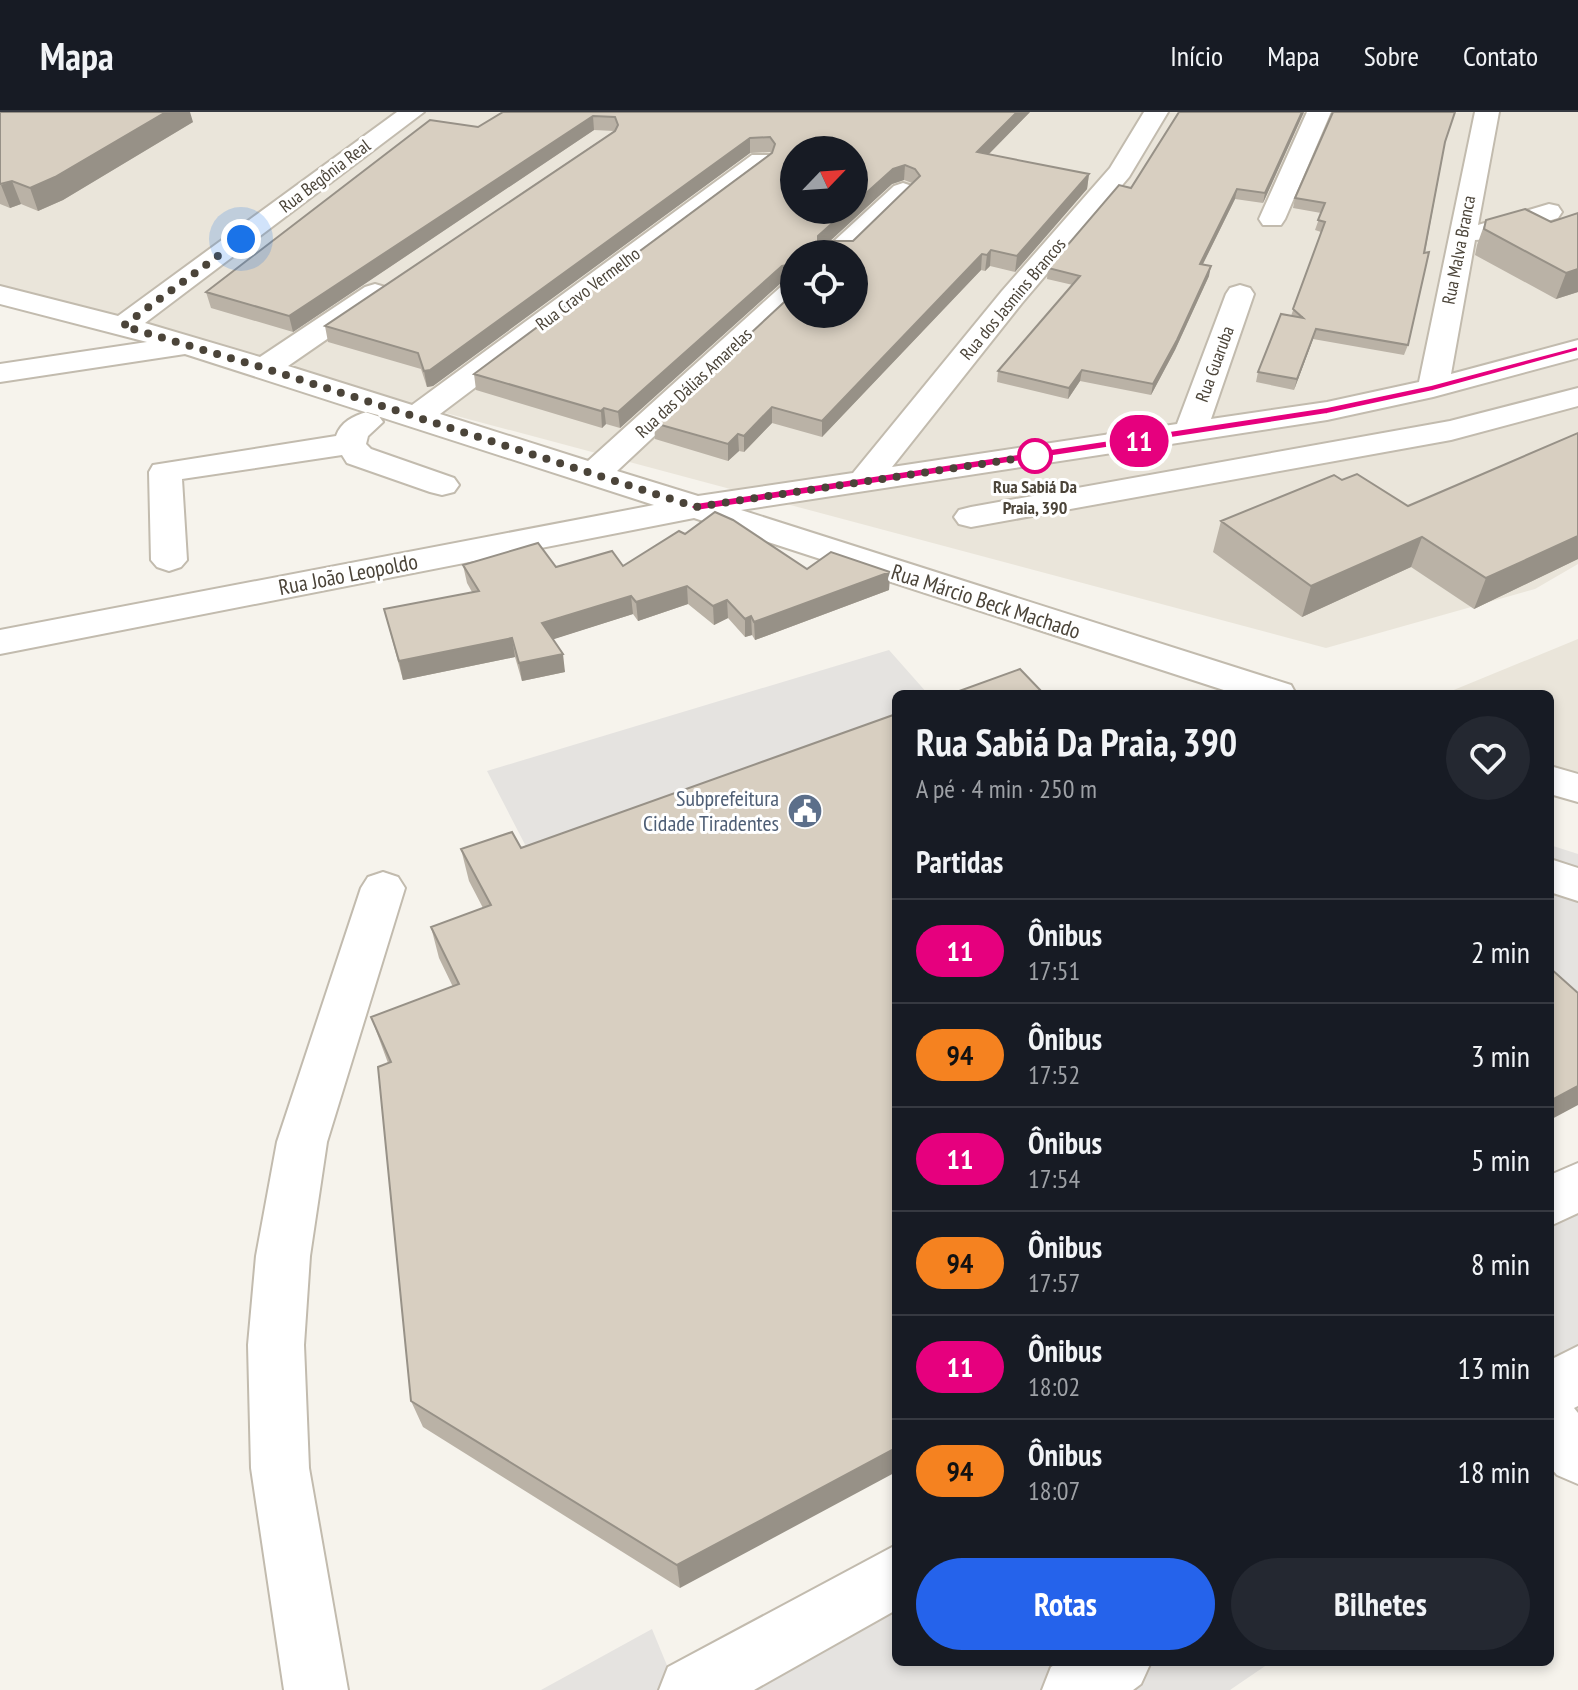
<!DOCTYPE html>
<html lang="pt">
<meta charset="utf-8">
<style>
body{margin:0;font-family:"PT Sans Narrow",sans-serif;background:#242831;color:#f1f3f6;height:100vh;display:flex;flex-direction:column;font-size:30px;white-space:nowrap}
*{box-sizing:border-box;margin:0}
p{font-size:26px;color:#9ea1a6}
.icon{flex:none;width:44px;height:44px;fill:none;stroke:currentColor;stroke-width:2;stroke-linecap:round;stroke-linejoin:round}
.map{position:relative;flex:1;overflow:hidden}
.details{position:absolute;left:892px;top:578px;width:662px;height:976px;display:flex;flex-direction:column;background:#171b24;border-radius:12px;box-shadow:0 4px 12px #0003}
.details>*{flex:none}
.badge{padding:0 16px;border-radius:26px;font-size:28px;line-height:52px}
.needle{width:52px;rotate:65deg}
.tools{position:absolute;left:780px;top:24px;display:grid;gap:16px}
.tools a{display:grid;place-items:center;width:88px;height:88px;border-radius:50%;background:#171b24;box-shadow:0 4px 12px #0003;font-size:40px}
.you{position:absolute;width:40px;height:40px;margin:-20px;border:6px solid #fff;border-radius:50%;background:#1a73e8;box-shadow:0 0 0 12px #1a73e833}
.map>.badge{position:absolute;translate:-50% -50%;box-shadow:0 0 0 4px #fff}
h2{padding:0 24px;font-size:30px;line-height:72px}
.round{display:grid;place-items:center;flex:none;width:84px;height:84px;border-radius:42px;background:#242831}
.head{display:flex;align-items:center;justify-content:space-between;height:136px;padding:0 24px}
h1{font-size:38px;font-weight:700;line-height:60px}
.action{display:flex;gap:16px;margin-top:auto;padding:16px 24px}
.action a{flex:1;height:92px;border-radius:48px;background:#2563eb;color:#fff;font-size:32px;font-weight:700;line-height:92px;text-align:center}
.action a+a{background:#242831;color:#f1f3f6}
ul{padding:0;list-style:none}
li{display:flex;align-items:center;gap:24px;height:104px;padding:0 24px;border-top:2px solid #363941}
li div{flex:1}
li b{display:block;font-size:30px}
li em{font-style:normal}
li .badge{min-width:88px;font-weight:700;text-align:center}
header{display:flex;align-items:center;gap:48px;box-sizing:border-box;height:112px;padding:0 40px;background:#171b24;border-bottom:2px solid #363941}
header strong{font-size:38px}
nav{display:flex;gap:44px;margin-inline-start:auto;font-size:28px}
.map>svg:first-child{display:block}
.residential{fill:#eae5da;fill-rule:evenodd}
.parking{fill:#e5e3e0}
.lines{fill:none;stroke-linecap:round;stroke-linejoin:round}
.minor-casing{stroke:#c2bbae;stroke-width:4}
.minor{fill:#fff;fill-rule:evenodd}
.wall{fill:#bab2a6;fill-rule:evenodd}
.shaded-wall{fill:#979187}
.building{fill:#d8cfc1;stroke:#979187;stroke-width:2;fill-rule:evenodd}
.line{fill:#e6007e;stroke:#fff;stroke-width:2}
.walk{stroke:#4b4439;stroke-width:8;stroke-dasharray:0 14.4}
.stop-dot{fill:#fff;stroke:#e6007e;stroke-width:4}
.labels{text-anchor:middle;stroke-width:6;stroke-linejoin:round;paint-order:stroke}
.far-street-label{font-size:18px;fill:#4b4439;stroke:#fff}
.far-stop-label{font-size:18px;font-weight:bold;fill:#4b4439;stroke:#fff}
.street-label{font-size:22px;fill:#4b4439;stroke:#fff}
.service-label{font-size:22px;fill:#4e5e75;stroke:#fff;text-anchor:end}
</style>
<header>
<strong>Mapa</strong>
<nav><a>Início</a><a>Mapa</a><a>Sobre</a><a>Contato</a></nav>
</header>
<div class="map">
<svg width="1578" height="1578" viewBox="0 0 1578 1578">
<rect width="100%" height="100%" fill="#f6f3ec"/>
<path class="residential" d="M0 0H1578V452L1535 477 1326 536 0 182ZM794 38H854V98H794ZM794 142H854V202H794Z
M1578 527V671L1550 662V582H1444Z"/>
<path class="parking" d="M889 538 928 582H896V618L533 748 487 659Z
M1550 733 1578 742V912L1550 887Z
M1578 1053V1340L1550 1360V1069Z
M896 1442V1550H1271L1230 1578H541L652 1517 673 1568Z"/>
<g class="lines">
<defs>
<path id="minor" d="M397 0H424L145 211 260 245 365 175 375 172 385 175 389 181 385 187 288 254 412 293 752 43H770L773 48 770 53 440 302 588 349 784 172 794 170V193L617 359 698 384 853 361 1002 179 1110 56 1144 0H1168L1129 65 1022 191 892 355 1177 312 1226 182 1230 176 1240 173 1250 176 1254 182 1211 307 1327 290 1419 270 1475 0H1499L1478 113 1549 92 1558 94 1562 100 1558 106 1489 127 1475 128 1451 262 1578 228V246L1433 285 1327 308 741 398 1291 573 1296 582H1236L694 406 0 542V518L654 393 185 242 0 270V252L147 230 0 192V174L118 204Z
M1307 0H1331L1285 107 1281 113H1263L1259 107Z
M903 71 912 74 916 79 912 84 850 142H820L894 74Z
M1578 276V294L1451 328 971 415 959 412 954 405 959 398 971 395 1450 309Z
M367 300 378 303 383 310 368 324 366 332 371 337 454 366 459 373 454 380 442 383 430 380 347 351 342 343 182 367 187 448 181 455 169 459 157 455 151 448 149 360 153 353 336 324C341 310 353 304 367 300Z
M1550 654 1578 662V690L1550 682Z
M1550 747 1578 756V789L1550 780Z
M383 760 398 765 405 776 327 1030 310 1144 304 1233 309 1356 348 1578H284L251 1356 248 1233 256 1144 277 1030 361 776 368 765Z
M1578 1051V1101L1550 1114V1063Z
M1578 1234V1294L1574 1296 1578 1301V1372L1557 1363 1550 1355V1248Z
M896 1433V1498L754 1578H659L668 1555Z
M1060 1550H1151L1141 1572 1133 1578H1042L1051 1555Z"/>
</defs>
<use href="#minor" class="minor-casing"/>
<use href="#minor" class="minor"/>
</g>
<path class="wall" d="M0 0 193 10 63 88 38 99 21 92 10 96 0 92Z
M503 0H1030L988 43 1089 62 1087 77 1015 160 990 154 985 159 981 158 822 325 772 311 744 340 739 339 728 349 655 327 654 311 854 202 794 142V168L782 170 620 316 606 312 602 316 476 278 474 262 771 41 770 40 750 41 433 274 427 275 421 257 328 230 325 214 614 19 594 18 293 220 211 196 206 180ZM904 68 912 71 853 129H830L892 72Z
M1179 0H1304L1263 91 1235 87 1203 152 1209 164 1175 238 1151 283 1080 269 1068 287 997 270 998 259 1073 173 1047 167 1048 156 1131 76Z
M1445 31 1408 233 1404 243 1313 227 1294 278 1256 270 1258 260 1291 204 1321 120 1315 118 1321 101 1293 96 1295 86Z
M1578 101V180L1556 187 1475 143 1477 133 1486 108 1551 110Z
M1578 321V447L1474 497 1411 455 1302 505 1213 440 1221 409 1342 368 1408 394Z
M685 422 807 457 890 460 889 478 755 528 752 523 745 525 728 506 714 513 688 492 638 509 633 502 553 527 565 560 522 569 515 545 403 568 389 516 472 480 467 471 463 453 556 455 623 454Z
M896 602 680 1476 423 1315 411 1289 388 951 371 905 453 875 439 846 431 815 483 796 469 769 461 737 521 736Z"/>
<path class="shaded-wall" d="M166 0H190L193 10 63 88 38 99 30 76Z
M1017 0H1030L976 55 977 40Z
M1302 0H1304L1263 91 1265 81Z
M593 4 594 18 293 220 289 204Z
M750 26V41L433 274 427 275 424 259Z
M905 53 904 68 892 72 818 140V124L847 98H854V92L893 57Z
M1089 62 1087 77 1015 160 1017 144Z
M12 69 21 92 10 96 1 73Z
M1237 77 1235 87 1198 162 1200 152Z
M991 138 990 154 985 159 987 143Z
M982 142 981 158 822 325V309Z
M793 152V167L782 170 620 316 618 300 782 154Z
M1211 154 1209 164 1175 238 1151 283 1153 272Z
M1578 157V180L1556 187 1566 161Z
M1316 217 1313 227 1294 278 1297 267Z
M1082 258 1080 269 1068 287 1069 276Z
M772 295V311L744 340V324Z
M604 296 606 312 602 316 601 299Z
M738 322 739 339 728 349V332Z
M1578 424V447L1474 497 1486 466Z
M1422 425 1411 455 1302 505 1311 474Z
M890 460 889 478 755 528 754 510Z
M687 474 688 492 638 509 636 490Z
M631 484 633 502 545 530 542 511Z
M727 488 728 506 714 513 713 494Z
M751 504 752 523 745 525V507Z
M512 526 515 545 403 568 399 549Z
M563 542 565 560 522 569 519 551Z
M1578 974V993L1550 1008V989Z
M896 1336V1360L680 1476 677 1453Z"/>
<path class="building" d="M0 0H166L55 65 30 76 12 69 0 72Z
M503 0H1017L977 40 1089 62 1017 144 991 138 987 143 982 142 822 309 772 295 744 324 738 322 728 332 654 311 794 181V202H854V142H794V152L782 154 618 300 604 296 601 299 474 262 772 41 775 32 770 25 750 26 430 258 424 259 418 241 325 214 615 19 618 13 615 5 593 4 289 204 206 180 430 8 478 15ZM794 38H854V92L893 57 905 53 915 57 920 64 853 129H818V124L847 98H794Z
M1179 0H1302L1265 81 1237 77 1200 152 1211 154 1177 228 1153 272 1082 258 1069 276 998 259 1080 164 1048 156 1119 73 1131 76Z
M1333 0H1455L1445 30 1424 141 1429 140 1408 233 1316 217 1297 267 1258 260 1281 202 1303 206 1293 197 1325 110 1318 108 1325 91 1295 86Z
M1525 97 1551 110 1578 101V157L1566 161 1484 117 1486 108Z
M1578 321V424L1486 466 1422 425 1311 474 1221 409 1334 363 1342 368 1357 362 1408 394Z
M715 400 733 408 807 457 831 440 890 460 754 510 751 504 745 507 727 488 713 494 687 474 636 490 631 484 542 511 563 542 519 551 512 526 399 549 384 497 479 479 463 453 538 431 556 455 612 439 623 454 679 419 685 422Z
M1020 557 1044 582H951Z
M896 602V1336L677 1453 411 1289 378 955 391 950 371 905 459 872 431 815 491 793 461 737 512 720 521 736Z
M1550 856 1578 881V974L1550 989Z"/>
<path class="line" d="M1578 234V239L1433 279 1327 302 696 399 690 395 696 391 1327 295 1431 273Z"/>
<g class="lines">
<path class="walk" d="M241 127 123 214 264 256 696 395 1041 343 1035 344"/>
</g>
<defs>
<symbol id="civic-disc" viewBox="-11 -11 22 22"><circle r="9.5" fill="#5c6f8a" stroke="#fff"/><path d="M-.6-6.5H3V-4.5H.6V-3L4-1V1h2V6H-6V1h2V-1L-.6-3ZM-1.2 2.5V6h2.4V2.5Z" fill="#fff"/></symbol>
</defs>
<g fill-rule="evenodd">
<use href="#civic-disc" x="785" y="679" width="40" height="40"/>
</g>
<circle class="stop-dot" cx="1035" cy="344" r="16"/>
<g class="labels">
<g class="far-street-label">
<text transform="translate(325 64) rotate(-37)" y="6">Rua Begônia Real</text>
<text transform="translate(1459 138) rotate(-79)" y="6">Rua Malva Branca</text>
<text transform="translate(588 177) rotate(-37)" y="6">Rua Cravo Vermelho</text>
<text transform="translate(1013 187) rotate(-50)" y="6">Rua dos Jasmins Brancos</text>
<text transform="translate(1215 252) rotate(-70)" y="6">Rua Guaruba</text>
<text transform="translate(694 271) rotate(-43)" y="6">Rua das Dálias Amarelas</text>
</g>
<g class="far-stop-label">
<text x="1035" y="381">Rua Sabiá Da<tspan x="1035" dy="21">Praia, 390</tspan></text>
</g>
<g class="street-label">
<text transform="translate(348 462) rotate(-11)" y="8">Rua João Leopoldo</text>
<text transform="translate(986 489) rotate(18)" y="8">Rua Márcio Beck Machado</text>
</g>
<g class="service-label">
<text x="779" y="694">Subprefeitura<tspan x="779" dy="25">Cidade Tiradentes</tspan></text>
</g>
</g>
</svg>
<div class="tools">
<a><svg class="needle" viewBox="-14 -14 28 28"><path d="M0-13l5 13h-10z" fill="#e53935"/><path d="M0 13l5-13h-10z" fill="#9ea1a6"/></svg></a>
<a><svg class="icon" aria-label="locate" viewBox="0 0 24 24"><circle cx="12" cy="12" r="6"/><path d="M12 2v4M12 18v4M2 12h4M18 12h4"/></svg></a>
</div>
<div class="you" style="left:241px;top:127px"></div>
<b class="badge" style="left:1139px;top:329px;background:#e6007e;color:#fff">11</b>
<section class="details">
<div class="head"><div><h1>Rua Sabiá Da Praia, 390</h1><p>A pé · 4 min · 250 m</p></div><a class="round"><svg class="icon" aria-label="heart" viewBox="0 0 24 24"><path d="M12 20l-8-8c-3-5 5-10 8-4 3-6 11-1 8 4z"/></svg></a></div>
<h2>Partidas</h2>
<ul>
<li><span class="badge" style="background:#e6007e;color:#fff">11</span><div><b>Ônibus</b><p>17:51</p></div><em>2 min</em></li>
<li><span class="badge" style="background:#f58220;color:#111">94</span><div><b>Ônibus</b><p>17:52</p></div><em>3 min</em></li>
<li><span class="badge" style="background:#e6007e;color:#fff">11</span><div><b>Ônibus</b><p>17:54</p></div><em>5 min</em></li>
<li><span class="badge" style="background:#f58220;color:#111">94</span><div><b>Ônibus</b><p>17:57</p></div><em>8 min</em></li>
<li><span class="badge" style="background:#e6007e;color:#fff">11</span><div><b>Ônibus</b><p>18:02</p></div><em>13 min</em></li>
<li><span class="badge" style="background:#f58220;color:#111">94</span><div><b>Ônibus</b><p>18:07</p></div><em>18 min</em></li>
</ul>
<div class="action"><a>Rotas</a><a>Bilhetes</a></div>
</section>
</div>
